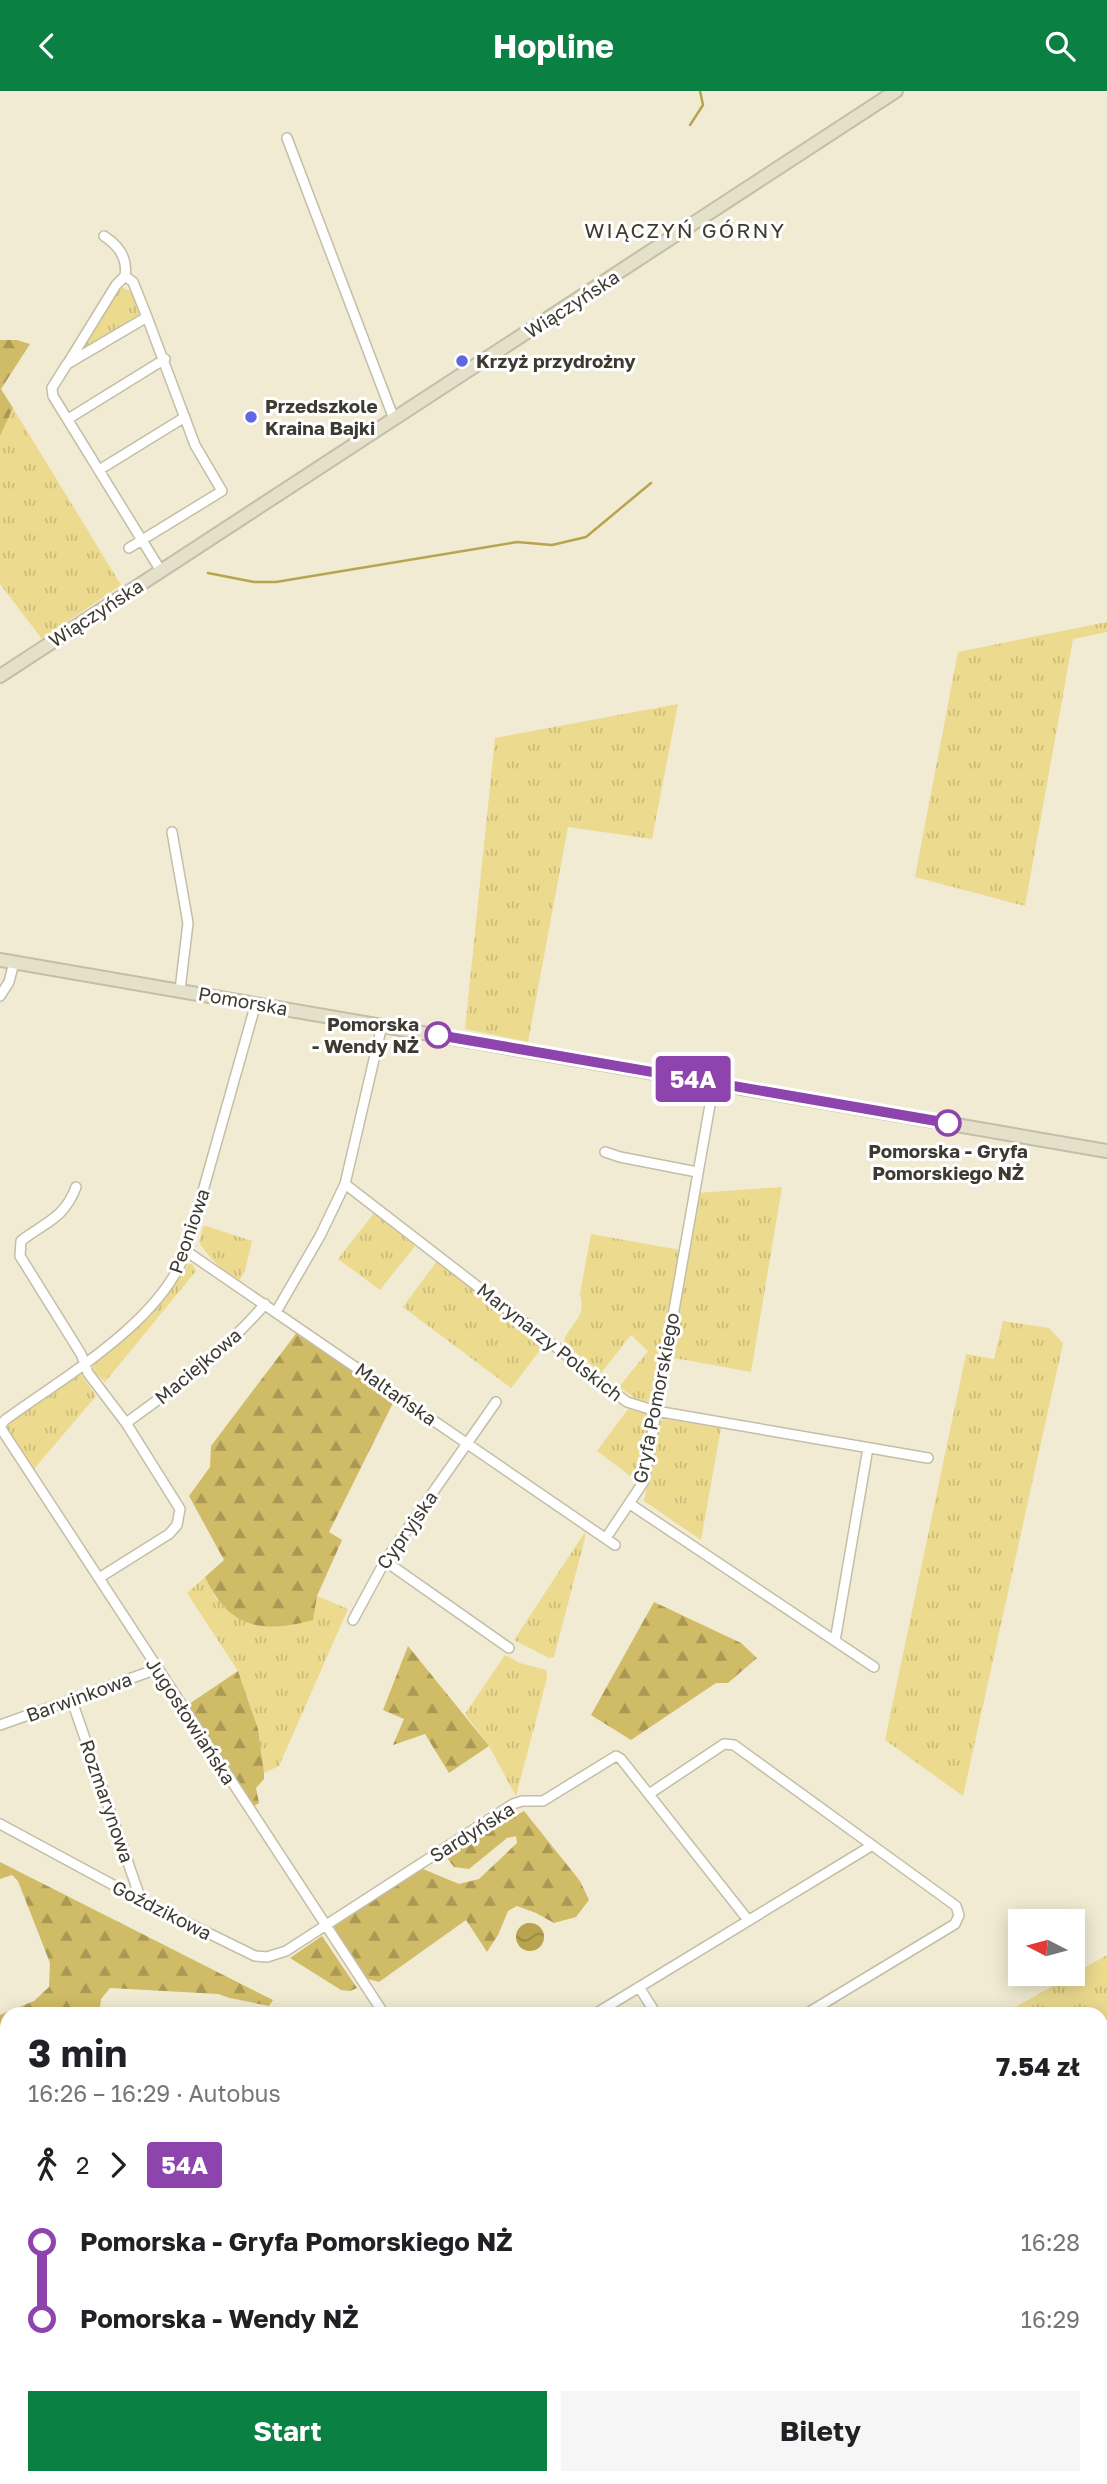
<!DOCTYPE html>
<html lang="pl">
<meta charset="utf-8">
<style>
body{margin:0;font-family:"Golos Text",sans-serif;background:#f6f6f6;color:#202124;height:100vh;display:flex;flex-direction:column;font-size:26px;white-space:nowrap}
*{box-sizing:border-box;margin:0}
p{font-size:23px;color:#757577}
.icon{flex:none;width:38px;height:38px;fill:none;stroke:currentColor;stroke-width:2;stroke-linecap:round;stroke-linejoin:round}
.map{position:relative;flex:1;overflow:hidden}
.panel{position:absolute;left:0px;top:1916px;width:1108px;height:478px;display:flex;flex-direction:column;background:#fff;border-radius:21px 21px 0 0;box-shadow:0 4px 18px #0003}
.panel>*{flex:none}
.badge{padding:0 14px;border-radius:5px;font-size:24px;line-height:46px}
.needle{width:46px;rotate:276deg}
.fabs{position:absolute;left:1008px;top:1818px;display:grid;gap:14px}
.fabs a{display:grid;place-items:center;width:77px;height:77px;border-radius:0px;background:#fff;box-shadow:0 4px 18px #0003;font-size:35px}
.map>.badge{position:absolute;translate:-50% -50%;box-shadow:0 0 0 4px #fff}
.legs{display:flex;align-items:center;gap:10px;height:77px;padding:0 28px;font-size:23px}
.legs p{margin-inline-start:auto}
.summary{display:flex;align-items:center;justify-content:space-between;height:119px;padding:0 28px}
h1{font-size:38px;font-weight:700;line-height:52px}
.button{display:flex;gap:14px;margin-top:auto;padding:14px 28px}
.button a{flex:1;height:80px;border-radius:0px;background:#0b8043;color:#fff;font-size:28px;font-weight:700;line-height:80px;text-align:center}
.button a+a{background:#f6f6f6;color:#202124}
ul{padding:0 28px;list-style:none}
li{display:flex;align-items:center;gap:24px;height:77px;font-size:26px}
li i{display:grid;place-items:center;width:10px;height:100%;margin:0 9px;background:currentColor}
li i::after{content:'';width:18px;height:18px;margin:-9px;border:5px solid;border-radius:50%;background:#fff}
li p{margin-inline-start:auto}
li:first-child i{background:linear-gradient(#0000 50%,currentColor 0)}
li:last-child i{background:linear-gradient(currentColor 50%,#0000 0)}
header{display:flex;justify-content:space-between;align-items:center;height:91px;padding:0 28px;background:#0b8043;color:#fff;font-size:32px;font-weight:700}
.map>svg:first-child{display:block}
.grass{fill:url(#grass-tufts)}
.forest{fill:url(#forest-firs)}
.water{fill:url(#water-waves)}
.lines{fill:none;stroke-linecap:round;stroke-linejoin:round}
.stream{stroke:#b8a44e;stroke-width:2.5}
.street-casing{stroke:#c4bea7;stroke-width:12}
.secondary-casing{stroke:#c4bea7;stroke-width:16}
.street{stroke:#fff;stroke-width:9}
.secondary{stroke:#e5e0ca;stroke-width:12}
.line-1-casing{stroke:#fff;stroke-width:16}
.line-1{stroke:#8e44ad;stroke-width:10}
.poi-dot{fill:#5f68e0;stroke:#fff;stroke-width:2.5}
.stop-1-dot{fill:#fff;stroke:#8e44ad;stroke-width:3.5}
.labels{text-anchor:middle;stroke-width:6;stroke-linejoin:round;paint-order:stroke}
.street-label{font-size:19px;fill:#3d3b31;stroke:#fff}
.poi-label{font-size:19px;font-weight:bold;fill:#3d3b31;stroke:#fff;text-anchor:start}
.stop-label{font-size:19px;font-weight:bold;fill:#3d3b31;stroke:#fff;text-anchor:end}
.neighbourhood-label{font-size:21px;letter-spacing:2px;fill:#3d3b31;stroke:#fff}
</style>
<header><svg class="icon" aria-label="back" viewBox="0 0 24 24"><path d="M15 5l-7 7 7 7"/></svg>Hopline<svg class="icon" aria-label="search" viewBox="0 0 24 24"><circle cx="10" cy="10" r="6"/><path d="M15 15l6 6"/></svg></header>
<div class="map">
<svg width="1107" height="2393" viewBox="0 0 1107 2393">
<defs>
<pattern id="grass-tufts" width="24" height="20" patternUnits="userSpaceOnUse" patternTransform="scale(1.75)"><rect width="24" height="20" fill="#ecda8e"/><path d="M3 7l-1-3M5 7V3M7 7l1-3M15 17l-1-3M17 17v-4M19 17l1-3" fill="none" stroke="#cbbc7b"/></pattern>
<pattern id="forest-firs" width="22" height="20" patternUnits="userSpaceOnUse" patternTransform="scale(1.75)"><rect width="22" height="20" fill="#d0bb66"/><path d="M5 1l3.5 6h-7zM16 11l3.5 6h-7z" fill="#a95"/></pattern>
<pattern id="water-waves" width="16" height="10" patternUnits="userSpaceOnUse" patternTransform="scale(1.75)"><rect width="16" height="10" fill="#b8a44e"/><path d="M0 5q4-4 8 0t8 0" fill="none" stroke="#978741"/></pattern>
</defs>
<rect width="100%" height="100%" fill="#f1ebd3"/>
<path class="grass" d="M121 196 133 201 139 224 87 257H84L82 256Z
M13 317 121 494 42 548 0 493V345Z
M1107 531V541L1073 548 1025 815 915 786 958 561Z
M678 613 652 748 568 736 528 951 465 938 495 647Z
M782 1096 751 1281 669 1266 697 1102Z
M374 1122 415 1155 380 1199 338 1168Z
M206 1135 252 1150 245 1179 240 1188 244 1191C225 1182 210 1169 199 1151L203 1136Z
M591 1143 680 1159 653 1311 638 1309 619 1296 648 1260 631 1244 601 1282 564 1252C567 1233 588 1229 580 1203Z
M437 1170 544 1254 511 1297 403 1216Z
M188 1173H192L196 1180 105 1291 93 1280V1272L149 1226 160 1213Z
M1003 1230 1049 1237 1063 1252 963 1705 885 1649 966 1263 994 1268Z
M76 1282H80L96 1305 34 1378 7 1341 6 1334Z
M628 1318 647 1323 649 1327 641 1381 638 1387H633L597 1360Z
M665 1328 721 1337 701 1449 644 1410 659 1331Z
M585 1441V1447L554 1566 549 1567 514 1549Z
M205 1486 216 1508 292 1534 312 1529 317 1505 348 1518 279 1675 264 1682 258 1638 238 1580 187 1502Z
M505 1564 520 1572 546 1579 547 1587 516 1705 489 1655 465 1623Z
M1107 1864V2393H698L694 2387H1101V1923H1003Z"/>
<path class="forest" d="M0 249H17L30 253 1 298 13 317 0 345Z
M298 1240 395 1308 329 1441 342 1449 317 1505 313 1529C261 1543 229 1537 205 1486L224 1469 189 1405 210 1376 211 1355Z
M654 1511 741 1552 757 1567 728 1592H716L631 1649 591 1624Z
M408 1555 489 1655 449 1682 425 1643 393 1654 404 1628 383 1619Z
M238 1580 258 1638 264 1682V1688L256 1697 259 1712 254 1715 250 1714 186 1615Z
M524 1720 580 1790 589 1809 576 1826 554 1832 536 1822 517 1815 508 1820 498 1844 487 1861 466 1829 379 1891 368 1888 335 1839 334 1833 423 1778 459 1793 479 1788 517 1752 516 1745 507 1747 469 1778 454 1776 447 1767 456 1759Z
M0 1771 273 1909 269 1915 230 1907 218 1903 110 1897 101 1908 99 1923H7V2387H57L47 2393H0V2130L4 2127 0 2102V1924L34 1910 49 1896 50 1872 18 1790 12 1784 0 1788Z
M322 1845 357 1897 350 1900 341 1899 290 1867Z
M288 2387H438L441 2393H278Z
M490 2387H672L676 2393H481Z"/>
<path class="water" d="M516 1846a14 14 0 1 1 28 0a14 14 0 1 1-28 0Z"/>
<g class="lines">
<path class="stream" d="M690 34 703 14 700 0
M208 482 254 491H276L517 451 552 454 586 446 651 392"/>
<defs>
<path id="street" d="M287 47 394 328
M104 145C118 154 128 167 125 185L133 191 147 226
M68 272 116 194 125 185
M68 328 165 268
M99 379 185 326
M129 457 222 400 195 354 147 226 67 273 52 297 53 305 161 480
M172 741 188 832 180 899
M0 905 9 891 14 871
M605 1061 620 1066 697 1081
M345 1093 627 1311 656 1320 928 1367
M76 1096C64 1128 45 1131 21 1150L20 1165 81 1263 88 1282 126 1332 180 1418 177 1434 169 1443 99 1487
M186 1160 615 1454
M276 1221 320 1145 345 1093 382 934
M126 1332C176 1296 224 1261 265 1213
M0 1335 5 1329C65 1285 160 1232 186 1160L256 912
M0 1336 384 1923
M630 1413 874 1576
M606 1447 644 1390 714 991
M385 1470 509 1557
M353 1529 385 1470 496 1311
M835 1550 868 1357
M72 1610 141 1809
M0 1634 157 1578
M649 1703 724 1653 734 1654 956 1815 959 1824 955 1833 806 1923
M0 1733 141 1809 255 1865 267 1866 286 1860 513 1713 522 1710H543L616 1665 621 1668 748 1829
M639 1896 656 1923
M595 1923 871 1755
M683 2387 687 2393"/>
<path id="secondary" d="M0 585 896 0
M0 869 1107 1060"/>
</defs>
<use href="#street" class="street-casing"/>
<use href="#secondary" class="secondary-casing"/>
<use href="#street" class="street"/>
<use href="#secondary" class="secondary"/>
</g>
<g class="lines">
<defs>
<path id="line-1" d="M438 944 948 1032"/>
</defs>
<use href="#line-1" class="line-1-casing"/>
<use href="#line-1" class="line-1"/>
</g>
<g class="poi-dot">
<circle cx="462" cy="270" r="7"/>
<circle cx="251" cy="326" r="7"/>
</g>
<g class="stop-1-dot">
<circle cx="438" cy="944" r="12"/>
<circle cx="948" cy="1032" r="12"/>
</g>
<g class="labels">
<g class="street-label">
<text transform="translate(572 213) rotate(-33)" y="7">Wiączyńska</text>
<text transform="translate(96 522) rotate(-33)" y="7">Wiączyńska</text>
<text transform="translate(243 910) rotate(10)" y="7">Pomorska</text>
<text transform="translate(189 1140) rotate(-71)" y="7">Peoniowa</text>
<text transform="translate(550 1251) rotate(38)" y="7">Marynarzy Polskich</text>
<text transform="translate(198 1275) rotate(-40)" y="7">Maciejkowa</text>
<text transform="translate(396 1303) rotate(35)" y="7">Maltańska</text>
<text transform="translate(656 1307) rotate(-79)" y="7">Gryfa Pomorskiego</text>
<text transform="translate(407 1439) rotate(-55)" y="7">Cypryjska</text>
<text transform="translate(79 1606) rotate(-20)" y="7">Barwinkowa</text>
<text transform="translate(191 1630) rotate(57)" y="7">Jugosłowiańska</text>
<text transform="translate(107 1710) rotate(71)" y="7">Rozmarynowa</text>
<text transform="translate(472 1741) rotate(-32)" y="7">Sardyńska</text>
<text transform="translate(162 1819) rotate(27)" y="7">Goździkowa</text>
</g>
<g class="poi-label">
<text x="476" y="277">Krzyż przydrożny</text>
<text x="265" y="322">Przedszkole<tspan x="265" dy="22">Kraina Bajki</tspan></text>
</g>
<g class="stop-label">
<text x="419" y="940">Pomorska<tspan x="419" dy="22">- Wendy NŻ</tspan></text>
<text x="948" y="1067" text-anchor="middle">Pomorska - Gryfa<tspan x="948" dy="22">Pomorskiego NŻ</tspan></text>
</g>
<g class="neighbourhood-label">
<text x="685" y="147">WIĄCZYŃ GÓRNY</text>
</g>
</g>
</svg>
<div class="fabs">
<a><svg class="needle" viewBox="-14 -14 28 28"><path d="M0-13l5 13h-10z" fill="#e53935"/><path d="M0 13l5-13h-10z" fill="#757577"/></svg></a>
</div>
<b class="badge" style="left:693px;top:988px;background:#8e44ad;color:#fff">54A</b>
<section class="panel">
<div class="summary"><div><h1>3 min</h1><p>16:26 – 16:29 · Autobus</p></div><b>7.54 zł</b></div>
<div class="legs"><svg class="icon" aria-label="walk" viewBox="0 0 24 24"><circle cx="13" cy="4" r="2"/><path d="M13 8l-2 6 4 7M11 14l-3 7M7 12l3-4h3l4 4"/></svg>2<svg class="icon" aria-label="forward" viewBox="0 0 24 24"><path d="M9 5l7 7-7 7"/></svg><b class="badge" style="background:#8e44ad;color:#fff">54A</b></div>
<ul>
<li><i style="color:#8e44ad"></i><b>Pomorska - Gryfa Pomorskiego NŻ</b><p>16:28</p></li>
<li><i style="color:#8e44ad"></i><b>Pomorska - Wendy NŻ</b><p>16:29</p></li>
</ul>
<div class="button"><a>Start</a><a>Bilety</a></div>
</section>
</div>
